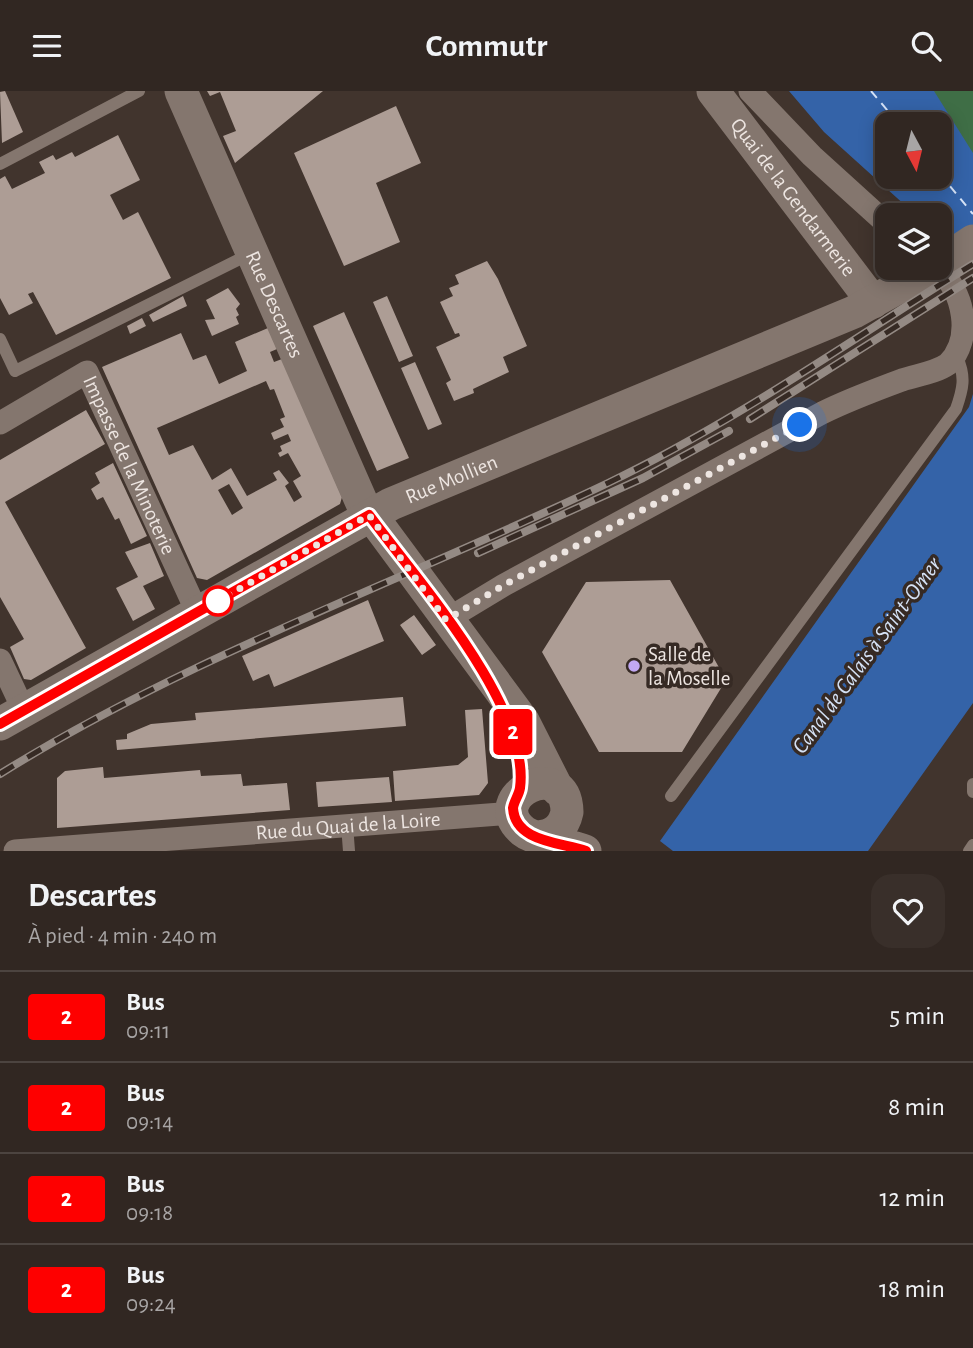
<!DOCTYPE html>
<html lang="fr">
<meta charset="utf-8">
<style>
body{margin:0;font-family:"Alegreya Sans",sans-serif;background:#392f2a;color:#f1f3f6;height:100vh;display:flex;flex-direction:column;font-size:26px;white-space:nowrap}
*{box-sizing:border-box;margin:0}
p{font-size:23px;color:#a8a5a5}
.icon{flex:none;width:38px;height:38px;fill:none;stroke:currentColor;stroke-width:2;stroke-linecap:round;stroke-linejoin:round}
.map{position:relative;height:760px;overflow:hidden}
.details{display:flex;flex-direction:column;background:#312722;flex:1}
.details>*{flex:none}
.badge{padding:0 14px;border-radius:5px;font-size:24px;line-height:46px}
.needle{width:46px;rotate:173deg}
.buttons{position:absolute;left:875px;top:21px;display:grid;gap:14px}
.buttons a{display:grid;place-items:center;width:77px;height:77px;border-radius:14px;background:#312722;box-shadow:0 4px 18px #0003,0 0 0 2px #4c4440;font-size:35px}
.you{position:absolute;width:35px;height:35px;margin:-18px;border:5px solid #fff;border-radius:50%;background:#1a73e8;box-shadow:0 0 0 10px #1a73e833}
.map>.badge{position:absolute;translate:-50% -50%;box-shadow:0 0 0 4px #fff}
.round{display:grid;place-items:center;flex:none;width:74px;height:74px;border-radius:21px;background:#392f2a}
.overview{display:flex;align-items:center;justify-content:space-between;height:119px;padding:0 28px}
h1{font-size:33px;font-weight:700;line-height:52px}
ul{padding:0;list-style:none}
li{display:flex;align-items:center;gap:21px;height:91px;padding:0 28px;border-top:2px solid #4c4440}
li div{flex:1}
li b{display:block;font-size:26px}
li em{font-style:normal}
li .badge{min-width:77px;font-weight:700;text-align:center}
header{display:flex;justify-content:space-between;align-items:center;height:91px;padding:0 28px;background:#312722;font-size:32px;font-weight:700}
.map>svg:first-child{display:block}
.green{fill:#3f6e46}
.water{fill:#3463a8;fill-rule:evenodd}
.lines{fill:none;stroke-linecap:round;stroke-linejoin:round}
.ferry{stroke:#d5e2f6;stroke-width:2;stroke-dasharray:9 7;stroke-linecap:butt}
.building{fill:#ad9d95;fill-rule:evenodd}
.lane{stroke:#84766e;stroke-width:12}
.street{stroke:#84766e;stroke-width:23}
.secondary{stroke:#84766e;stroke-width:33}
.rail-casing{stroke:#948a84;stroke-width:8}
.rail{stroke:#362a24;stroke-width:5;stroke-dasharray:16;stroke-linecap:butt}
.line-casing{stroke:#fff;stroke-width:16}
.line{stroke:#fe0000;stroke-width:10}
.walk{stroke:#ede5e1;stroke-width:7;stroke-dasharray:0 12.6}
.stop-dot{fill:#fff;stroke:#fe0000;stroke-width:3.5}
.poi-dot{fill:#c1a8f3;stroke:#362a24;stroke-width:2.5}
.labels{text-anchor:middle;stroke-width:7;stroke-linejoin:round;paint-order:stroke}
.street-label{font-size:21px;fill:#ede5e1;stroke:#362a24}
.poi-label{font-size:21px;fill:#ede5e1;stroke:#362a24;text-anchor:start}
.water-label{font-size:23px;font-style:italic;fill:#d5e2f6;stroke:#362a24}
</style>
<header><svg class="icon" aria-label="menu" viewBox="0 0 24 24"><path d="M4 6h16M4 12h16M4 18h16"/></svg>Commutr<svg class="icon" aria-label="search" viewBox="0 0 24 24"><circle cx="10" cy="10" r="6"/><path d="M15 15l6 6"/></svg></header>
<div class="map">
<svg width="973" height="760" viewBox="0 0 973 760">
<rect width="100%" height="100%" fill="#41342d"/>
<path class="green" d="M926 0H973V66Z"/>
<path class="water" d="M789 0H934L973 62V162L940 134V124H917L907 116 824 41ZM887 33H940V86H887Z
M973 303V612L868 760H673L660 750 969 316Z"/>
<g class="lines">
<path class="ferry" d="M871 0 899 33
M940 83 973 123"/>
</g>
<path class="building" d="M5 0 23 41 2 52 0 1Z
M207 0H323L235 72 223 45 236 40 220 1 210 5Z
M396 15 421 72 376 92 400 151 344 175 294 62Z
M118 44 140 89 110 104 123 129 138 121 171 187 56 244 33 201 28 203 33 212 9 224 0 207V88L5 85 12 98 45 82 39 71 53 64 56 69 72 61 75 66Z
M487 170 498 188 527 255 503 266 509 281 473 298 474 302 454 310 446 292 451 289 436 256 460 245 459 242 455 243 440 211 453 205 449 197 459 193 455 184Z
M228 197 240 213 236 218 239 224 236 226 239 233 212 245 205 229 215 228 206 209Z
M183 205 187 215 153 231 149 224Z
M387 205 413 265 399 271 373 211Z
M344 221 409 367 377 380 313 235Z
M142 227 146 235 130 243 127 235Z
M268 237 277 258 270 261 274 271 282 268 342 406 340 413 207 489 197 487 102 276 181 242 193 269 206 264 219 293 247 280 235 251ZM266 290 270 299 274 298 285 326 280 328 284 336 271 342 274 349 288 343 291 350 280 355 282 360 278 362 280 366 288 362 301 385 293 390 302 406 294 411 285 395 289 392 279 379 273 382 277 389 247 405 231 377 212 389 193 354 169 364 157 337ZM229 393 243 417 232 424 218 399Z
M415 271 442 333 428 339 401 277Z
M86 319 105 353 5 411 86 557 31 589 24 588 10 556 24 548 0 506V369Z
M113 372 147 445 131 453 119 427 115 429 103 406 97 409 91 398 100 392 95 382Z
M150 452 164 485 143 495 155 518 133 530 116 497 138 486 125 461Z
M670 489 726 589 682 661H599L542 561 586 491Z
M368 509 384 550 274 596 269 583 253 590 242 565Z
M414 524 436 554 422 564 400 534Z
M403 606 406 635 117 659 116 649 127 648V643L151 633 196 629 195 622Z
M482 618 488 692 479 704 395 710 393 680 458 674 468 666 465 619Z
M103 676 104 687 200 679 201 685 241 683 243 695 287 692 290 719 57 737V687L65 680Z
M389 686 392 711 318 716 316 691Z"/>
<g class="lines">
<path class="lane" d="M0 73 139 0
M0 248 15 280 252 162
M973 693V701
M671 705 956 318C963 298 966 286 957 266
M347 734 349 760
M969 760 973 754"/>
<g class="street">
<path d="M750 0 812 65 887 133"/>
<path id="s1" d="M0 332 87 281 197 521"/>
<path d="M446 529 504 494 822 322C848 309 875 299 902 289 917 284 935 282 948 273 973 248 965 201 937 177"/>
<path d="M0 569 24 620"/>
<path id="s2" d="M15 760 513 722"/>
</g>
<g class="secondary">
<path id="s3" d="M181 0 362 412 523 630 558 699"/>
<path id="s4" d="M713 0 873 211"/>
<path d="M940 172 973 150"/>
<path id="s5" d="M0 633 391 413 854 221 933 177"/>
<path d="M538 746C554 745 564 736 567 721 566 663 482 706 523 740 534 749 570 754 585 760"/>
</g>
<defs>
<path id="rail" d="M750 328 973 187
M478 462 643 387 729 340
M0 683C191 564 406 489 608 392 737 330 852 248 973 173"/>
</defs>
<use href="#rail" class="rail-casing"/>
<use href="#rail" class="rail"/>
</g>
<g class="lines">
<defs>
<path id="line" d="M0 633 369 424C416 488 531 616 520 697 519 704 514 710 513 717 515 751 560 751 586 760"/>
</defs>
<use href="#line" class="line-casing"/>
<use href="#line" class="line"/>
<path class="walk" d="M218 510 369 424 446 529 504 494 800 334"/>
</g>
<circle class="stop-dot" cx="218" cy="510" r="14"/>
<circle class="poi-dot" cx="634" cy="575" r="7"/>
<g class="labels">
<g class="street-label">
<text dy="7" stroke="none"><textPath href="#s4" startOffset="133">Quai de la Gendarmerie</textPath></text>
<text dy="7" stroke="none"><textPath href="#s3" startOffset="233">Rue Descartes</textPath></text>
<text dy="7" stroke="none"><textPath href="#s1" startOffset="203">Impasse de la Minoterie</textPath></text>
<text dy="7" stroke="none"><textPath href="#s5" startOffset="514">Rue Mollien</textPath></text>
<text dy="7" stroke="none"><textPath href="#s2" startOffset="334">Rue du Quai de la Loire</textPath></text>
</g>
<g class="poi-label">
<text x="648" y="570">Salle de<tspan x="648" dy="24">la Moselle</tspan></text>
</g>
<g class="water-label">
<text transform="translate(866 564) rotate(-54)" y="8">Canal de Calais à Saint-Omer</text>
</g>
</g>
</svg>
<div class="buttons">
<a><svg class="needle" viewBox="-14 -14 28 28"><path d="M0-13l5 13h-10z" fill="#e53935"/><path d="M0 13l5-13h-10z" fill="#a8a5a5"/></svg></a>
<a><svg class="icon" aria-label="layers" viewBox="0 0 24 24"><path d="M12 4l9 5-9 5-9-5zM3 14l9 5 9-5"/></svg></a>
</div>
<div class="you" style="left:800px;top:334px"></div>
<b class="badge" style="left:513px;top:641px;background:#fe0000;color:#fff">2</b>
</div>
<section class="details">
<div class="overview"><div><h1>Descartes</h1><p>À pied · 4 min · 240 m</p></div><a class="round"><svg class="icon" aria-label="heart" viewBox="0 0 24 24"><path d="M12 20l-8-8c-3-5 5-10 8-4 3-6 11-1 8 4z"/></svg></a></div>
<ul>
<li><span class="badge" style="background:#fe0000;color:#fff">2</span><div><b>Bus</b><p>09:11</p></div><em>5 min</em></li>
<li><span class="badge" style="background:#fe0000;color:#fff">2</span><div><b>Bus</b><p>09:14</p></div><em>8 min</em></li>
<li><span class="badge" style="background:#fe0000;color:#fff">2</span><div><b>Bus</b><p>09:18</p></div><em>12 min</em></li>
<li><span class="badge" style="background:#fe0000;color:#fff">2</span><div><b>Bus</b><p>09:24</p></div><em>18 min</em></li>
</ul>
</section>
